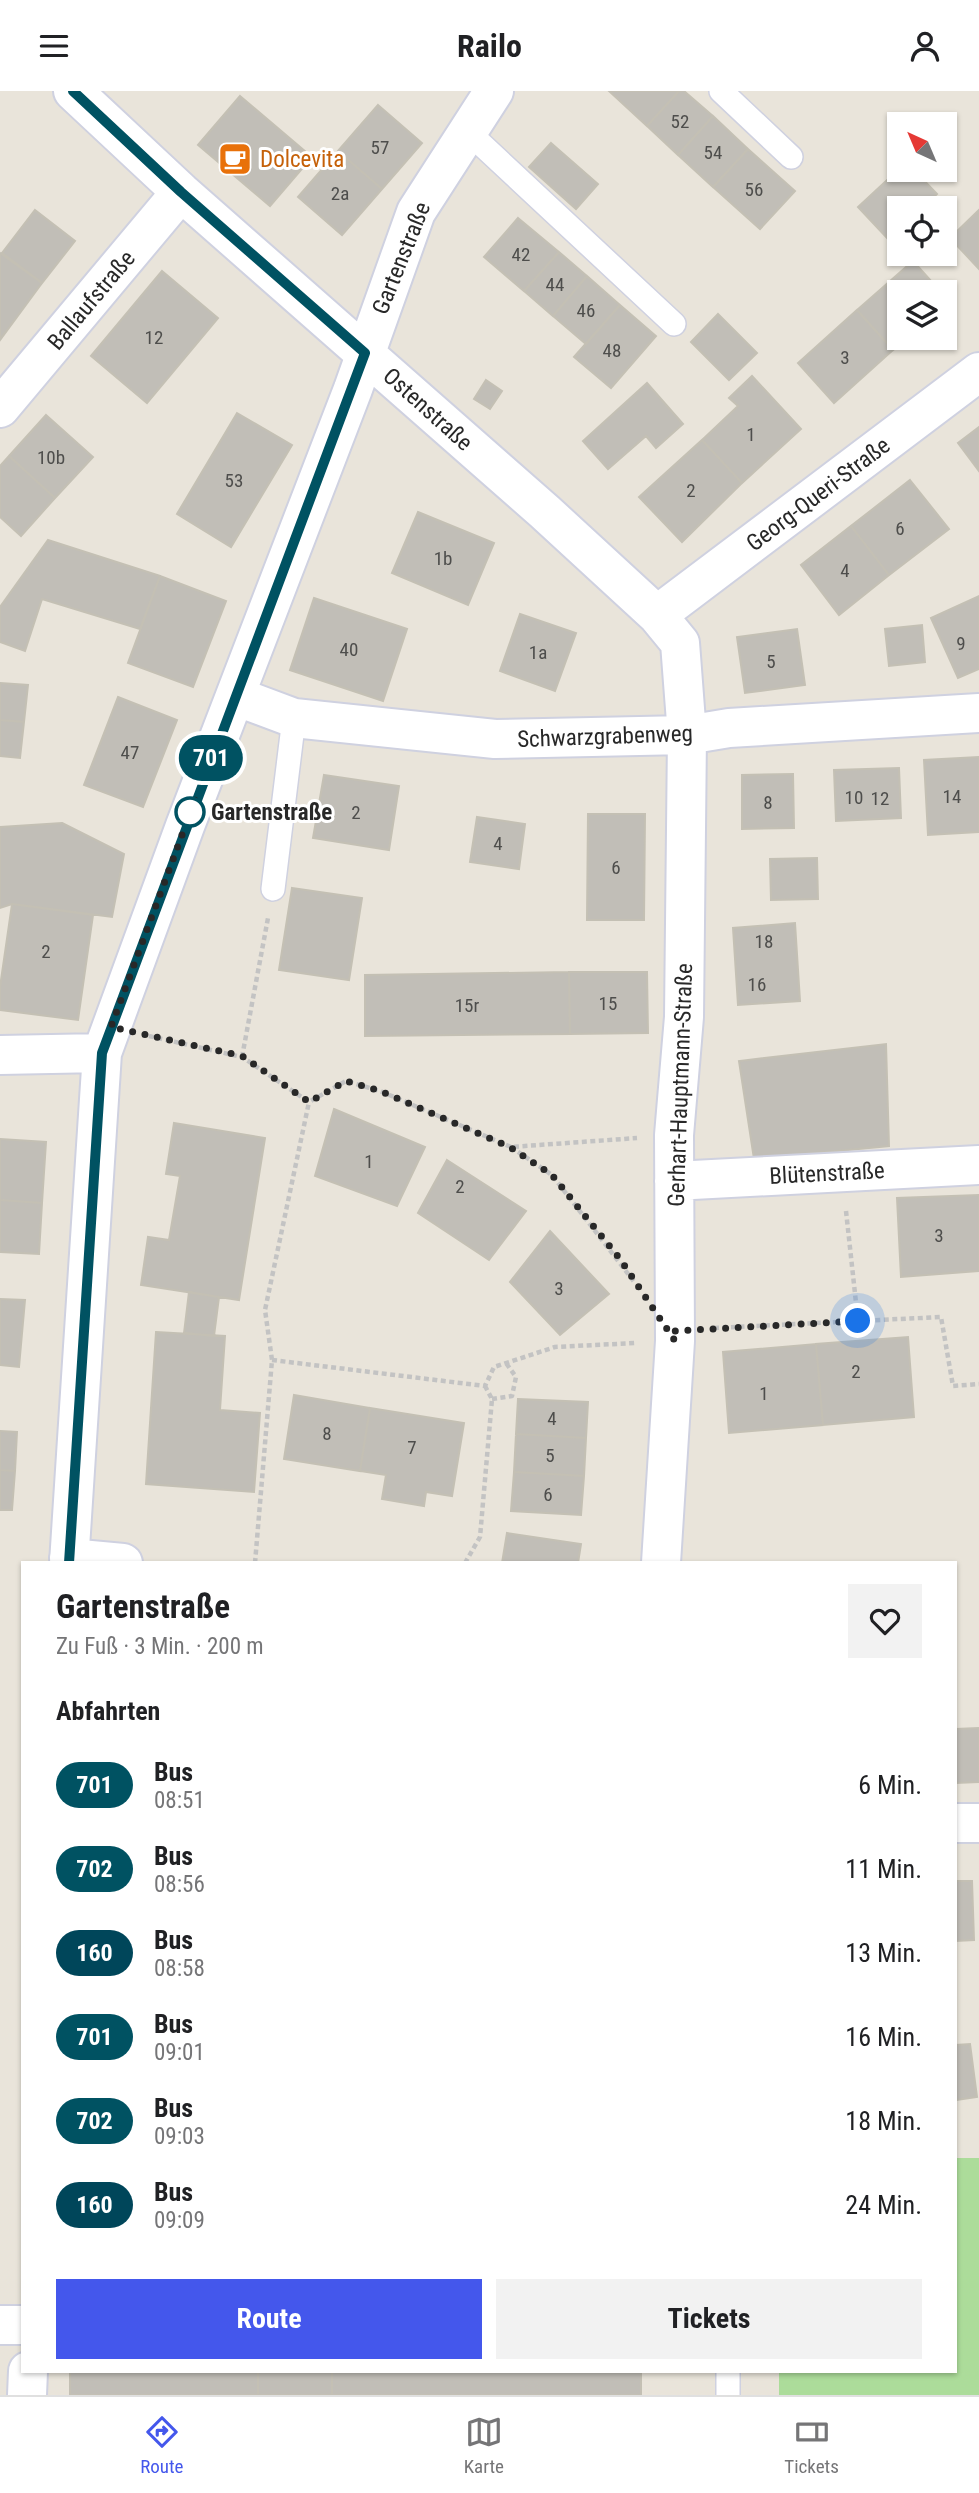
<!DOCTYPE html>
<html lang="de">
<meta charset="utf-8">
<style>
body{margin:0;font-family:"Roboto Condensed",sans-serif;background:#f2f2f2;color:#202124;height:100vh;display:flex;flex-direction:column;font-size:26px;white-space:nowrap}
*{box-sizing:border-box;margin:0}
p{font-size:23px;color:#757577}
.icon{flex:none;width:38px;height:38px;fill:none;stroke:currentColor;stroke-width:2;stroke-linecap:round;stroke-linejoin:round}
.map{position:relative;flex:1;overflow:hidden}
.sheet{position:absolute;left:21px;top:1470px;width:936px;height:812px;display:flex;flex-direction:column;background:#fff;border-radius:0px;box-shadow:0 2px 5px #0004}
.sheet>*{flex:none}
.badge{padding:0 14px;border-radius:23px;font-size:24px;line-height:46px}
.needle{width:46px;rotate:316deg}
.tools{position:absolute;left:887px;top:21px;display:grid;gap:14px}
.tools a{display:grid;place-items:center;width:70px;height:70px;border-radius:0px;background:#fff;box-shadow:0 2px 5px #0004;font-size:35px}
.you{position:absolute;width:35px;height:35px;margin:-18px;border:5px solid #fff;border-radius:50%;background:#1a73e8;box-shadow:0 0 0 10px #1a73e833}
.map>.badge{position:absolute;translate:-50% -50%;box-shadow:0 0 0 4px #fff}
h2{padding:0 35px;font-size:26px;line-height:63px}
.round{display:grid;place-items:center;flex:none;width:74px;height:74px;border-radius:0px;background:#f2f2f2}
.head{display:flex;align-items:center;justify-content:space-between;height:119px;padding:0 35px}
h1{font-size:33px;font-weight:700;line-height:52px}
.button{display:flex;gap:14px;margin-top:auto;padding:14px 35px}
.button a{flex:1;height:80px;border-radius:0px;background:#4457ec;color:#fff;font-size:28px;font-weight:700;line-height:80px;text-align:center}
.button a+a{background:#f2f2f2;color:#202124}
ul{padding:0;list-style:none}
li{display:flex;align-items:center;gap:21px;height:84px;padding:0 35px}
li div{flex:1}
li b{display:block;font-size:26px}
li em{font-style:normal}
li .badge{min-width:77px;font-weight:700;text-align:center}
header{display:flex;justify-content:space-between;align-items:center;height:91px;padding:0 35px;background:#fff;font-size:32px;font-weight:700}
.tabs{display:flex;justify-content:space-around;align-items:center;height:98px;border-top:2px solid #e0e0e0;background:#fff;font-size:19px;color:#757577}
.tabs a{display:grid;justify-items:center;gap:4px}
.tabs .on{color:#4457ec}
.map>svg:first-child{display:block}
.green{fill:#acdc9a}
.building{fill:#c1beb7;stroke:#c4c0b4;stroke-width:2}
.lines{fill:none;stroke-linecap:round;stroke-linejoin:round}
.lane-casing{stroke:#cfd1e0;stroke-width:26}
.street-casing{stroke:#cfd1e0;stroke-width:42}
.path{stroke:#c3c3c3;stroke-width:4.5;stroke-dasharray:5 3.5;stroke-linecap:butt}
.lane{stroke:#fff;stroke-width:23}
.street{stroke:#fff;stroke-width:38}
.line-casing{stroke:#fff;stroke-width:16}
.line{stroke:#005262;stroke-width:10}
.walk{stroke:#282828;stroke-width:7;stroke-dasharray:0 12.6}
.stop-dot{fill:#fff;stroke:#005262;stroke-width:3.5}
.labels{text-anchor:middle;stroke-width:6;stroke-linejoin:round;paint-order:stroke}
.number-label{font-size:19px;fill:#4e4e4c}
.food-label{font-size:23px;fill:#c56008;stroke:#fff;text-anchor:start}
.street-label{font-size:23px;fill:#282828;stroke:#fff}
.stop-label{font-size:23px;font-weight:bold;fill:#282828;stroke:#fff;text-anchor:start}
</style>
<header><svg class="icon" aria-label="menu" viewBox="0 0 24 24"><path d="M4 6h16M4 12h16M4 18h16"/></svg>Railo<svg class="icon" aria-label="person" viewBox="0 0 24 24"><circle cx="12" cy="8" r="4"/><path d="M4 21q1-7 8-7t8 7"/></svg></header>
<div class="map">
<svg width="979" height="2304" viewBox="0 0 979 2304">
<rect width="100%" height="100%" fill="#e9e4da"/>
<path class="green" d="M956 2067H979V2304H779V2280H956Z"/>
<path class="building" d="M609 0H679L647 35Z
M679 0H684L713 25 678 64 647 35Z
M240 5 312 66 270 115 198 54Z
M378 14 422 52 382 98 338 60Z
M713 25 748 58 713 96 678 64Z
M551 52 598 93 576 118 529 76Z
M748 58 795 100 760 138 713 96Z
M338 60 382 98 342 144 298 106Z
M900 77 914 79 937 103 922 117H900V139L889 149 858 116Z
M35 119 75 150 42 192 2 162Z
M979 119V178L950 147Z
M518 127 559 161 524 200 484 166Z
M559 161 587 185 553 225 524 200Z
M0 162 42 192 0 249Z
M913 170 941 201H900V247H907L893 259 857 219Z
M162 180 218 227 147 312 91 265Z
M587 185 620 214 586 253 553 225Z
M620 214 656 245 611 297 574 266Z
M857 219 893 259 834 312 798 272Z
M718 223 757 262 729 289 691 251Z
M752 285 801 338 742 392 702 349 738 315 729 307Z
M486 289 502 300 490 318 474 308Z
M647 292 683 333 656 357 646 345 608 378 583 350Z
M237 322 292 354 231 456 177 423Z
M46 324 93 366 55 407 9 365Z
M979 336V380L958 352Z
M702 349 742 392 682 451 639 406Z
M9 365 55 407 21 445 0 426V375Z
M910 389 949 438 889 484 851 435Z
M418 421 494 452 468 514 392 482Z
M851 435 889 484 839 524 801 474Z
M48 449 160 485 140 538 42 508 25 560 0 551V516Z
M160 485 226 510 193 596 128 572Z
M979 505V578L958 587 931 527Z
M314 507 407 538 383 610 290 579Z
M520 523 576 542 555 600 500 580Z
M922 534 925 571 889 575 885 538Z
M797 538 805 594 745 602 737 546Z
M0 592 28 594 24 631 0 629Z
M118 606 177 629 143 716 84 694Z
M0 629 24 631 20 667 0 665Z
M979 666V741L928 744 924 669Z
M899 677 901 727 836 730 834 679Z
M793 683 794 737 742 738V684Z
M324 684 399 695 389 759 313 747Z
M588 723H645L644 829H587Z
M477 726 525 733 519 778 470 771Z
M62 732 124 763 112 826 12 813 0 817V736Z
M817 767 818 808 771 809 770 768Z
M292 797 362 807 349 889 279 879Z
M12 813 93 824 78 929 0 919V896Z
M795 832 800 910 738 914 733 837Z
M569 881 570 943 365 945V884Z
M569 881H647L648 942 570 943Z
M886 953 889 1055 754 1068 739 970Z
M334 1018 425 1056 397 1115 315 1085Z
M174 1032 265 1047 239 1209 141 1194 148 1146 169 1149 180 1085 166 1083Z
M0 1048 46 1051 42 1112 0 1109Z
M447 1069 526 1120 489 1169 418 1122Z
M979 1104V1180L901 1186 897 1107Z
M0 1109 42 1112 39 1163 0 1161Z
M550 1140 609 1203 560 1244 510 1191Z
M189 1201 219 1206 214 1245 184 1242Z
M0 1208 25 1209 19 1276 0 1274Z
M156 1241 225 1245 220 1319 260 1322 254 1401 146 1393Z
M908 1246 914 1326 823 1334 816 1253Z
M816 1253 823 1334 729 1342 723 1261Z
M294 1304 370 1317 360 1380 284 1368Z
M518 1308 588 1311 586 1347 516 1343Z
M370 1317 464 1332 452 1405 426 1401 424 1415 382 1408 386 1384 360 1380Z
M0 1340 17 1341 15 1380 0 1379Z
M516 1343 586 1347 584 1385 514 1381Z
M0 1379 15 1380 12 1419H0Z
M514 1381 584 1385 581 1424 511 1420Z
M507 1442 581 1453 578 1472H502Z
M979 1637V1691L956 1692V1638Z
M956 1790H972L974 1849 956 1850Z
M970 1953 977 2006 956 2009V1954Z
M70 2280H258V2304H70Z
M258 2280H332V2304H258Z
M332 2280H641V2304H332Z"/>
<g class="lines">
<defs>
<path id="lane" d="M721 0 791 66
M466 39 674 233
M273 798 294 627
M728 2304V2280"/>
<path id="street" d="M73 0 181 101 545 421 657 524 680 552 687 644 684 926 674 1044 675 1250 661 1472
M0 317 181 101
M657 524 979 281
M235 605 294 627 495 648 687 644 729 637 979 622
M0 964 102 962
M674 1090 979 1074
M69 1467 123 1472
M69 1472 102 962 185 735 353 298 416 121 494 0
M956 1732H979
M0 2234H23
M27 2304 28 2280"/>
</defs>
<use href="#lane" class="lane-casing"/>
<use href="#street" class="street-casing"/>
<path class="path" d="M149 945 242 966 309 1011 346 990 380 1000 511 1056 637 1047
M242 966 268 827
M511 1056 552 1084 635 1192
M846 1120 858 1230
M714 1237 941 1226 953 1295 979 1293
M272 1269 485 1295 494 1276 555 1256 636 1252
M492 1308 512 1305 516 1286 506 1272
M255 1472 272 1269 265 1219 309 1011
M465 1472 480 1446 492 1308 485 1295"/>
<use href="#lane" class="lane"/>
<use href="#street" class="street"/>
</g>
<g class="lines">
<defs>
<path id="line" d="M69 1472 102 962 365 262 181 101 73 0"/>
</defs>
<use href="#line" class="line-casing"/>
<use href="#line" class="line"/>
<path class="walk" d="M190 721 195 709 111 936 242 965 309 1011 346 990 380 1000 510 1056 552 1084 620 1168 675 1250V1240L858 1230"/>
</g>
<defs>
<symbol id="cafe-square" viewBox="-11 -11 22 22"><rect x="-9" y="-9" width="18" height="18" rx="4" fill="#e8710a" stroke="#fff"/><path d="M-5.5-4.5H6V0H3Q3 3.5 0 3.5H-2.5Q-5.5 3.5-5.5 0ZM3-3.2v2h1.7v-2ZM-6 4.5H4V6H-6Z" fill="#fff"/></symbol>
</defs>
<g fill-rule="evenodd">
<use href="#cafe-square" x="216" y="49" width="38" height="38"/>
</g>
<circle class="stop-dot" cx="190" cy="721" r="14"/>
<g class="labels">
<g class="number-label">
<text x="680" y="37">52</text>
<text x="380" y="63">57</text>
<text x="713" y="68">54</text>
<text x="754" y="105">56</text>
<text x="340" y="109">2a</text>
<text x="521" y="170">42</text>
<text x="555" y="200">44</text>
<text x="586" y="226">46</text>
<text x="154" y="253">12</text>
<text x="612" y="266">48</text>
<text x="845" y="273">3</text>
<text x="751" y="350">1</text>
<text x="51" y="373">10b</text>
<text x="234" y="396">53</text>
<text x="691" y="406">2</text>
<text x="900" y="444">6</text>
<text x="443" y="474">1b</text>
<text x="845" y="486">4</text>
<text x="961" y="559">9</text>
<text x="349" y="565">40</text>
<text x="538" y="568">1a</text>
<text x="771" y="577">5</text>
<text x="130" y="668">47</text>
<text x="952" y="712">14</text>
<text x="854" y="713">10</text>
<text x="880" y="714">12</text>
<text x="768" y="718">8</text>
<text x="356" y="728">2</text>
<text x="498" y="759">4</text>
<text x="616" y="783">6</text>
<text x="764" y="857">18</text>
<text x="46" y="867">2</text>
<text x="757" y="900">16</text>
<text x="608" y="919">15</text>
<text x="467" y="921">15r</text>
<text x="369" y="1077">1</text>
<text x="460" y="1102">2</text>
<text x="939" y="1151">3</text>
<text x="559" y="1204">3</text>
<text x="856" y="1287">2</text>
<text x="764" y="1309">1</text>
<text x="552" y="1334">4</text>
<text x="327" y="1349">8</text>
<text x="412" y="1363">7</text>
<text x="550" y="1371">5</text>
<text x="548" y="1410">6</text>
</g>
<g class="food-label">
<text x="260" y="76">Dolcevita</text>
</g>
<g class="street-label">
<text transform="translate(401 167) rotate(-68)" y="8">Gartenstraße</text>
<text transform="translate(91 209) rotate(-50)" y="8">Ballaufstraße</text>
<text transform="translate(428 318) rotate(42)" y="8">Ostenstraße</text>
<text transform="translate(818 403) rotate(-37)" y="8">Georg-Queri-Straße</text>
<text transform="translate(605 645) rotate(-2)" y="8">Schwarzgrabenweg</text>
<text transform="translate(680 994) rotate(-88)" y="8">Gerhart-Hauptmann-Straße</text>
<text transform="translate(827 1082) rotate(-3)" y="8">Blütenstraße</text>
</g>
<g class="stop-label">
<text x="211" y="729">Gartenstraße</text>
</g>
</g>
</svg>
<div class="tools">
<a><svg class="needle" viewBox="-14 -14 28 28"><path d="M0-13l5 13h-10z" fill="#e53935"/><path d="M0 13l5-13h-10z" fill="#757577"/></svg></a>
<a><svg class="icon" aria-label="locate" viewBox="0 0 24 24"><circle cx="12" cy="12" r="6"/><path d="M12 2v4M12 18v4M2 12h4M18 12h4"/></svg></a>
<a><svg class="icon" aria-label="layers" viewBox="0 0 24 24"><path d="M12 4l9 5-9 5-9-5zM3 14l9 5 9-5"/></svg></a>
</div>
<div class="you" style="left:858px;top:1230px"></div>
<b class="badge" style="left:211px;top:667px;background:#005262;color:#fff">701</b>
<section class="sheet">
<div class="head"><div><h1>Gartenstraße</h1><p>Zu Fuß · 3 Min. · 200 m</p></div><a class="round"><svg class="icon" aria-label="heart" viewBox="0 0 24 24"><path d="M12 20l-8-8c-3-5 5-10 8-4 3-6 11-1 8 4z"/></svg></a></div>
<h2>Abfahrten</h2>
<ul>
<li><span class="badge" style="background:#005262;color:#fff">701</span><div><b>Bus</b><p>08:51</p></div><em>6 Min.</em></li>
<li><span class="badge" style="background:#005262;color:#fff">702</span><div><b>Bus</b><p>08:56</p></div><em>11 Min.</em></li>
<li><span class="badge" style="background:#00465a;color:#fff">160</span><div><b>Bus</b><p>08:58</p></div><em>13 Min.</em></li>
<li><span class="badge" style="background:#005262;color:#fff">701</span><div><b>Bus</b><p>09:01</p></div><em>16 Min.</em></li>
<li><span class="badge" style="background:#005262;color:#fff">702</span><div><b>Bus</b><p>09:03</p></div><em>18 Min.</em></li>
<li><span class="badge" style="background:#00465a;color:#fff">160</span><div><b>Bus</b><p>09:09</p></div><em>24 Min.</em></li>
</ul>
<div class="button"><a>Route</a><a>Tickets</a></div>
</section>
</div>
<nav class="tabs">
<a class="on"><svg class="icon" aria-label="directions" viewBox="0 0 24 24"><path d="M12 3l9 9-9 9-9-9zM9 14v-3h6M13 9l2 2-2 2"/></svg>Route</a>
<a><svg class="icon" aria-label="map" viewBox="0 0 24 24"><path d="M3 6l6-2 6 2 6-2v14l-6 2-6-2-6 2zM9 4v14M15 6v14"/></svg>Karte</a>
<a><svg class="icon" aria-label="tickets" viewBox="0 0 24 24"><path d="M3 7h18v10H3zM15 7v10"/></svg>Tickets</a>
</nav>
